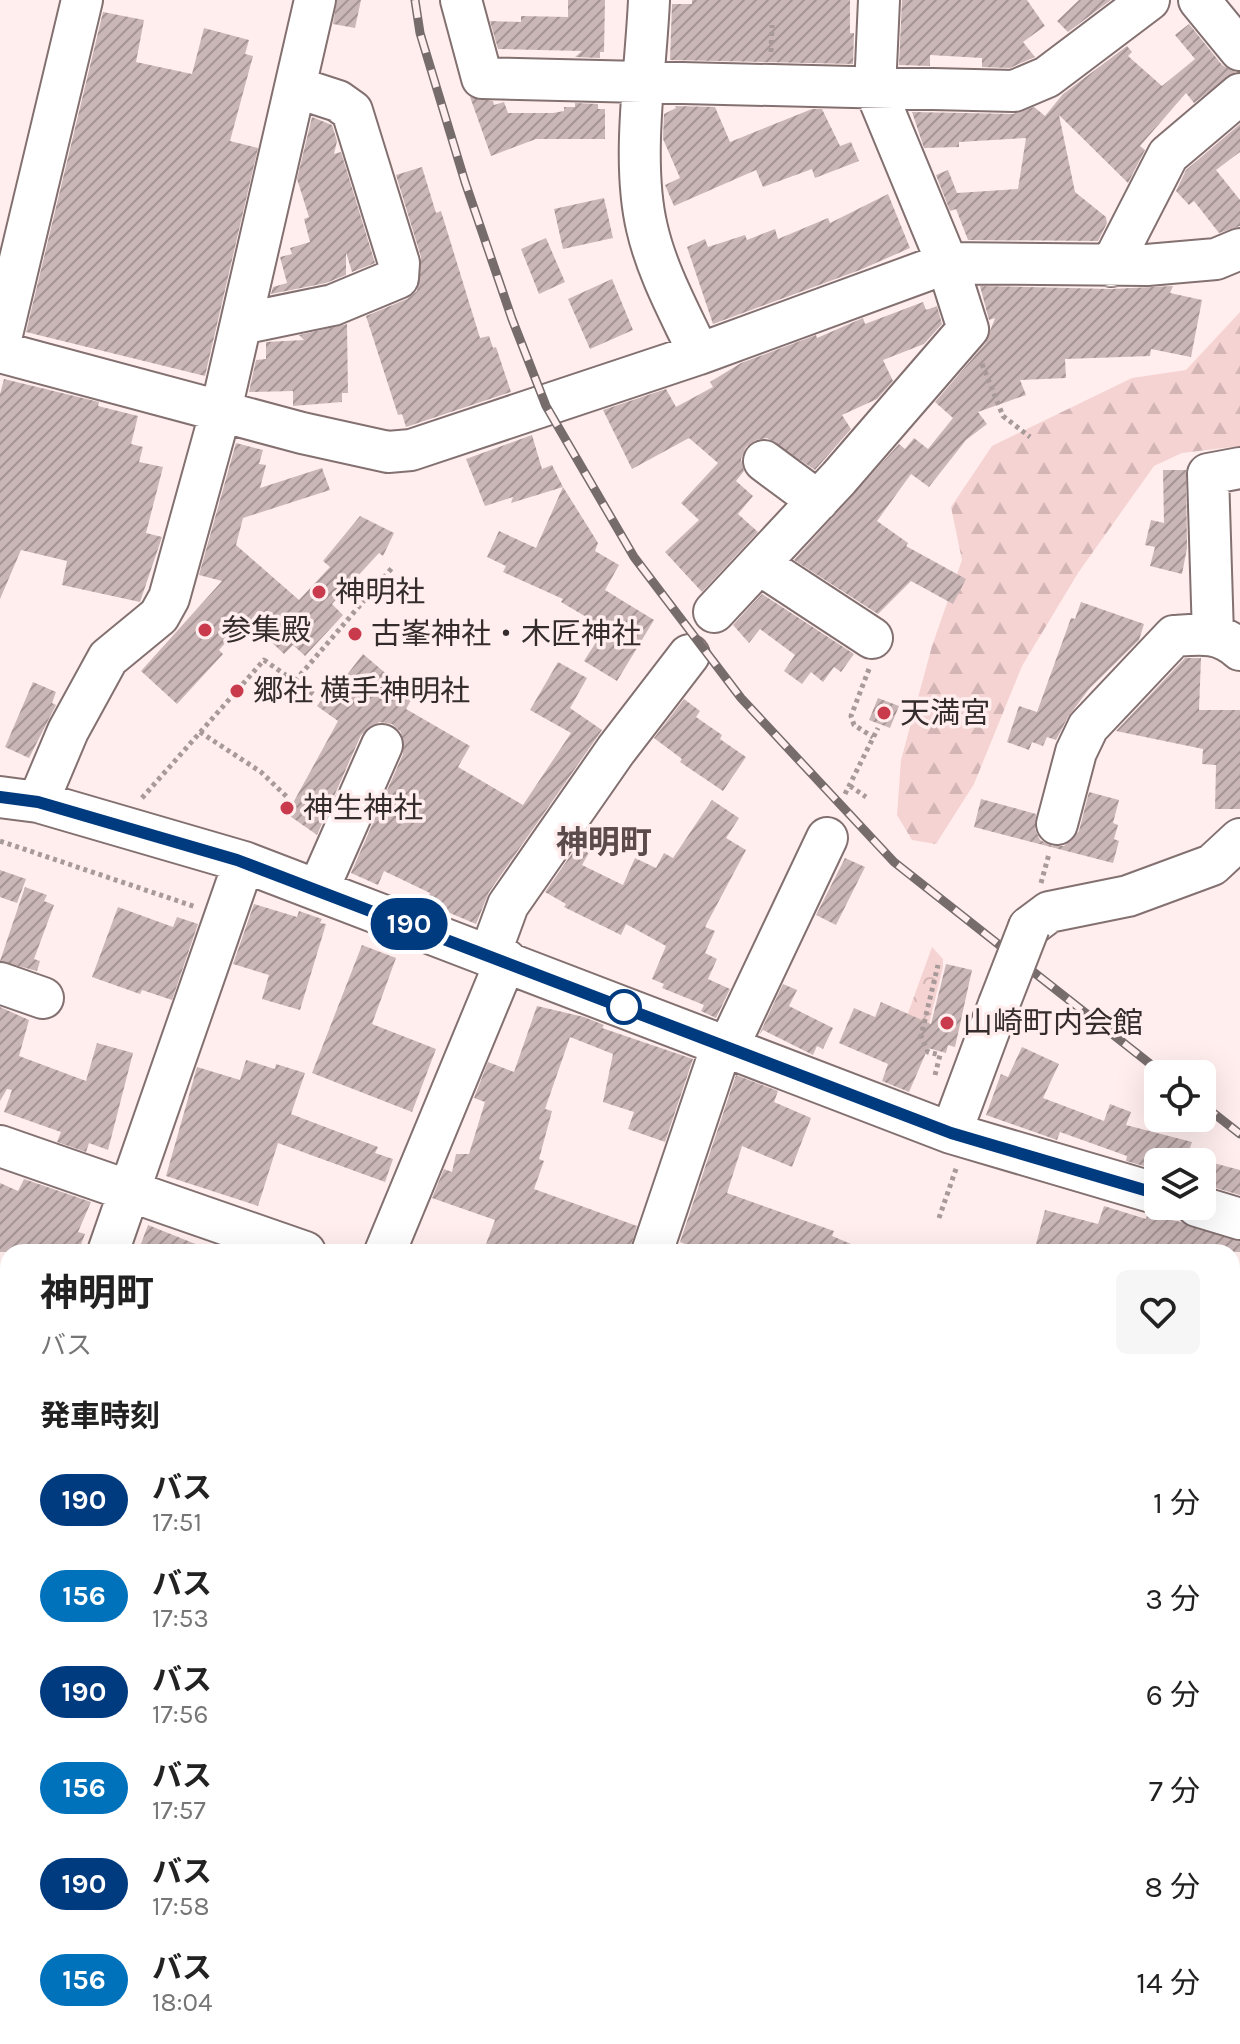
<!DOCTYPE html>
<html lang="ja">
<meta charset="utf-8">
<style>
body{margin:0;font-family:Karla,"Noto Sans JP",sans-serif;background:#f6f6f6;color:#222;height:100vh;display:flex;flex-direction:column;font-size:30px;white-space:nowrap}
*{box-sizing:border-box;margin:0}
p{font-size:26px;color:#767676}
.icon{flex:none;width:44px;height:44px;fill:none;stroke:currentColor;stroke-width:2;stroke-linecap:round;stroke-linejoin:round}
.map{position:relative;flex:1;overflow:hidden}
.side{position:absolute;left:0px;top:1244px;width:1240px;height:800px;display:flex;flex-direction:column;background:#fff;border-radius:24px 24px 0 0;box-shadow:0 8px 32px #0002}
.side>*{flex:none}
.badge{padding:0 16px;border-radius:26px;font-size:28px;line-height:52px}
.fabs{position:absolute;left:1144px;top:1060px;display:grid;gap:16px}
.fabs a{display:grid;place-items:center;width:72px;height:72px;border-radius:12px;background:#fff;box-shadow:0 8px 32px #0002;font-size:40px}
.map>.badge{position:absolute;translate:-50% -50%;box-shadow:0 0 0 4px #fff}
h2{padding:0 40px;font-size:30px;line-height:72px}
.round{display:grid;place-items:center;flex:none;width:84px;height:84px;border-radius:12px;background:#f6f6f6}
.overview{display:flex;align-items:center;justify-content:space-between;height:136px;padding:0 40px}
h1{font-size:38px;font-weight:700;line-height:60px}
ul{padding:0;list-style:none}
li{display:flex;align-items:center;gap:24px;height:96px;padding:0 40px}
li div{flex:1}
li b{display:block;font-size:30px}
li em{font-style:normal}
li .badge{min-width:88px;font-weight:700;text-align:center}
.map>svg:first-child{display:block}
.forest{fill:url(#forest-firs)}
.park{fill:url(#park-crowns)}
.building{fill:url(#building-hatch)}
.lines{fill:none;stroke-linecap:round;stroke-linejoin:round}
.minor-casing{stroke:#837070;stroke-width:44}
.path{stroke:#a79a99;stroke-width:5;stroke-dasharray:4 4;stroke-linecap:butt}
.minor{stroke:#fff;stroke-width:40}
.rail-casing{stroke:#776c6c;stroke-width:9}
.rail{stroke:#ffeeed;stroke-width:6;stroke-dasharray:18;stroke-linecap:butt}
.minor-bridge-casing{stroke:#837070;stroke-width:44;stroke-linecap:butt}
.minor-bridge{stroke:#fff;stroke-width:40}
.line-casing{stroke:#fff;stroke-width:18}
.line{stroke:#003b80;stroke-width:12}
.poi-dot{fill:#ca3a4d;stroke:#ffeeed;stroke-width:3}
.stop-dot{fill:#fff;stroke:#003b80;stroke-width:4}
.labels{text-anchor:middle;stroke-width:7;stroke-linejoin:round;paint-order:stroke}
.poi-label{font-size:30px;fill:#352d2d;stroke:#ffeeed;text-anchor:start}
.neighbourhood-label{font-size:32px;font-weight:bold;fill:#5c4b4b;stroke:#ffeeed}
</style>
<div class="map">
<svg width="1240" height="2044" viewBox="0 0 1240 2044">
<defs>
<pattern id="forest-firs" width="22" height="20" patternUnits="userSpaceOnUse" patternTransform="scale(2)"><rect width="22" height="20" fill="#f5d3d3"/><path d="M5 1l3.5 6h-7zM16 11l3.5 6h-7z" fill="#d3b5b5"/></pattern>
<pattern id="park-crowns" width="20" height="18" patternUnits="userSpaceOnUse" patternTransform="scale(2)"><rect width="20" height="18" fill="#f5d3d3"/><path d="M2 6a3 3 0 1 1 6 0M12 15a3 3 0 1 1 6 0" fill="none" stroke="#d3b5b5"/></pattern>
<pattern id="building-hatch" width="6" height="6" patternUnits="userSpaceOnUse" patternTransform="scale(2)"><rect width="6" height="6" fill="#cab6b6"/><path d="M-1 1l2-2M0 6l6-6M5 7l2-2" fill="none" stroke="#a59494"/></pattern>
</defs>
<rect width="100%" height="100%" fill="#ffeeed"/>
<path class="forest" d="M1240 312V446L1182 453 1154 466 1078 573 1022 666 974 784 936 844 912 840 897 815 901 760 932 646 962 560 951 507 992 446 1132 378 1186 370Z"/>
<path class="park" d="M932 947 943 959V967L925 1040 899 1038Z"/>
<path class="building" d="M337 0H361L355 28 333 24Z
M568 0H605L604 52H600V58L575 57 582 51 498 49 490 21 521 22V16L568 17Z
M692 0H850V33H854L853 64 670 60 672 4H692Z
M902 0H1027L1045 26 1023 42 1035 57 1010 68 982 67V58L930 55V66L899 65Z
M1079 0H1111L1068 32 1057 21Z
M103 12 144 20 136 62 192 74 204 28 249 40 245 54 253 56 230 141 258 148 205 376 26 332Z
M1189 24 1222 65 1235 72 1194 103 1186 93 1140 146 1145 150 1128 183 1059 115 1075 192 1106 217 1107 223 1098 241 968 240 956 209 950 211 936 175 948 170 957 193 1018 189 1026 138 959 142V147L924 148 912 112 1013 114 1034 107 1045 116 1063 94 1127 46 1132 52 1128 56 1162 86 1195 59 1175 35Z
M470 97 493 101 494 105 504 102 508 113H553L564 111V107H575V103L598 104V109H605V139H536L491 156Z
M675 106 715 107 730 142 812 109H822L840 146 851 142 859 161 815 178 812 169 763 187 756 170 674 206 665 185 680 178 663 139 664 114 676 108Z
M312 117 332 125 337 141 334 154 341 152 375 263 352 272 346 252V275L326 283 271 294 273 287 287 283 280 257 292 254 290 248 310 242 304 219 309 217 297 179Z
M1240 124V152L1216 170 1240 200V226L1219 233 1194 201 1189 205 1176 191 1186 170Z
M422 167 436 213 441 211 480 338 489 336 493 348 496 347 511 392 406 427 402 414 398 415 366 316 407 299 417 291 421 257 396 175Z
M888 194 910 248 860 270 713 324 687 247 705 239 708 247 745 235 747 240 775 229 778 239 828 218 830 223Z
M604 198 613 238 563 249 554 209Z
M546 238 565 282 539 294 521 249Z
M612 279 633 330 590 349 568 299Z
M980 286 1111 289 1173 286 1170 293 1202 300 1191 357 1151 349 1150 356 1065 359 1066 378 1020 380 1026 395 978 412 987 424 966 440 929 487 911 474 877 521 908 543 906 546 966 579 953 604 911 581 878 614 794 560 899 444 905 449 914 438 928 449 953 418 935 402 985 344 995 318 989 320Z
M923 302 926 310 937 306 942 324 924 344 883 360 893 381 877 399 842 415 851 429 815 470 767 438 756 440 746 447 741 459 744 471 736 481 753 496 738 514 758 532 702 592 665 552 699 520 681 503 718 463 689 438 632 469 603 410 666 389 676 407 713 387 710 382 741 363 816 335 817 338 863 318 865 324Z
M347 324 348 393H342V402L293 406V391L249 392 256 360 266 359V342L304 340 299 335Z
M4 379 99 402 98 406 138 416 131 444 143 447 139 462 163 467 146 533 162 537 140 602 62 585 67 561 21 550 0 599V394Z
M532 435 542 469 552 465 563 487 511 503 513 497 485 506 466 459Z
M236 443 263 450 259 464 266 465 260 488 322 468 330 490 243 518 236 545 299 600 330 567 323 561 360 516 394 533 383 556 379 553 332 604 343 615 305 656 293 645 284 654 247 619 219 650 223 654 177 704 141 671 222 581 199 575Z
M1163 470H1186L1187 548 1182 574 1150 566 1155 547 1145 545 1151 520 1164 523Z
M563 487 598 543 595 551 619 565 605 590 654 620 617 681 584 661 605 628 561 602 563 599 503 572 506 566 487 557 499 531 536 548Z
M762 594 854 654 841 672 834 667 823 682 811 672 802 684 784 671 795 655 760 629 749 643 733 625Z
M1081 602 1144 624 1139 640 1089 689 1068 717 1056 740 1047 737 1043 746 1032 742 1029 750 1007 742 1019 706 1037 712 1071 618 1075 619Z
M363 654 390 677 416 691 406 709 470 746 458 767 523 805 571 733 530 710 558 662 587 678 570 708 602 730 489 892 476 924 426 903 430 893 384 871 378 885 351 873 403 754 401 732 392 724 379 722 361 735 317 835 287 814 338 721 317 706 331 686 336 689Z
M1185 658H1201L1199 710H1240V809H1215L1216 765 1202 764 1203 749 1116 731Z
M33 682 56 692 52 703 56 705 29 758 5 747Z
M878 698 899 706 890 728 869 720Z
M684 699 700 711 696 717 722 735 720 739 746 757 723 791 680 762 682 759 654 738Z
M1089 792 1119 800 1113 823 1118 825 1114 839 1119 841 1113 863 974 827 981 799 1036 814 1035 829 1040 840 1052 846H1064L1079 831Z
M712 800 739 818 726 838 746 850 705 927 715 931 705 953 717 959 708 979 730 989 716 1018 701 1011 704 1005 662 988 664 984 652 979 666 946 626 924 621 935 564 907 566 904 545 892 589 829 599 835 582 865 623 885 635 858 656 868 664 853 673 858Z
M845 858 865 867 836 925 816 915Z
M0 870 26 879 17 903 0 897Z
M25 887 47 895 44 901 54 905 34 959 40 961 37 971 0 961Z
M254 904 297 917 299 911 322 919 320 923 326 924 300 1010 262 999 269 975 233 964Z
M118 907 173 927 177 917 198 924 172 1000 142 990 140 994 92 977Z
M362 945 396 958 372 1024 436 1049 412 1112 312 1073Z
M946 964 972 970 955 1047 948 1045 946 1053 928 1048 909 1092 882 1081 888 1064 839 1043 854 1008 875 1017 881 1002 931 1024Z
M783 984 797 990 789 1006 833 1028 823 1049 817 1046 813 1055 763 1030 759 1035Z
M537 1006 584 1017 604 1025 602 1028 693 1059 665 1142 628 1129 634 1112 603 1102 613 1054 570 1037 545 1109 552 1111 539 1159 544 1161 534 1189 637 1226 629 1252H483L495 1220 432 1198 444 1169 452 1172 456 1154H469L485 1102 474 1098 488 1062 514 1072Z
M0 1007 29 1020 19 1056 86 1081 97 1043 133 1053 108 1150 89 1143 86 1152 57 1142 61 1132 4 1112 12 1090 7 1089 0 1101Z
M1022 1047 1059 1064 1043 1098 1104 1121 1110 1104 1131 1112 1126 1125 1192 1142 1185 1162H1158V1170L1126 1161 1127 1156 1060 1132 1057 1140 986 1115 1001 1074 1008 1077Z
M246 1060 275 1069 276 1064 305 1073 291 1114 378 1147 375 1153 393 1159 385 1182 278 1143 258 1206 166 1176 197 1067 240 1080Z
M736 1075 778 1091 774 1102 811 1118 792 1167 742 1146 727 1193 834 1231 832 1236 870 1252H706L680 1242Z
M1202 1160 1240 1170V1195L1202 1184Z
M24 1179 91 1202 78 1232 85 1234 78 1252H0V1183L18 1191Z
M1104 1206 1146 1219 1147 1215 1181 1222 1240 1241V1252H1034L1045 1210 1098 1224Z
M148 1225 213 1251V1252H138Z"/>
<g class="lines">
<defs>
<path id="minor" d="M461 0 482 78 1014 91 1047 77 1149 0
M649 0C646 70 631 161 647 228 657 272 680 313 699 354
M1199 0 1240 50
M1111 266 1168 155 1240 94
M241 324 333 305 398 278 399 263 352 111 338 101 295 87
M0 343 82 0
M0 352 302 433 388 452 411 450 699 354 947 263 1147 265 1216 259 1240 249
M764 461 818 501
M759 564 872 638
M714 612 839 478 968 329 947 263 875 89 879 0
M1213 635 1208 474 1240 468
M0 797 38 802 244 862 951 1133 1158 1194
M38 802 68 731 108 658 159 616 169 598 221 410 315 0
M1057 824 1076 752 1088 727 1174 636C1200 634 1220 631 1240 650
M318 890 382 745
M1029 927 1049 912 1128 896 1212 865 1240 839
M490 954 508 905 616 750 689 655
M0 983 43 998
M728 1047 827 838
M951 1133 999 1004
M0 1146 305 1252
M1197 1206 1240 1219
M108 1252 244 862
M385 1252 506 960
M652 1252 722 1045
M0 1558 8 1535
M1232 1578 1240 1581
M0 1834 8 1837
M1232 1921 1240 1900
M458 2036 481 2044
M1085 2036 1107 2044
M102 2044 105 2036
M307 2044 309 2036
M916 2044 919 2036
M1185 2044 1188 2036"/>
</defs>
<use href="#minor" class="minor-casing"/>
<path class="path" d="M771 52 772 25
M982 364 1003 416 1030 437
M869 669 851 716 854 725 873 737
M295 681 392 568
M200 732 261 772 287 797
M850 786 866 797
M845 794 878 728
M142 798 264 660 316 696
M0 841 196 907
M1041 883 1049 854
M935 1075 940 1055 928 1052 921 1036 938 965
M939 1218 957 1166"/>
<use href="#minor" class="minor"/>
<defs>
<path id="rail" d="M415 0 420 33 465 182 512 319 546 406 634 557 741 698 894 862 1163 1074
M1202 1104 1240 1134"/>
</defs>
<use href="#rail" class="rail-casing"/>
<use href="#rail" class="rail"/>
<defs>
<path id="minor-bridge" d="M999 1004 1029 927"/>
</defs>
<use href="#minor-bridge" class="minor-bridge-casing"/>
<use href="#minor-bridge" class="minor-bridge"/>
</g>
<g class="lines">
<defs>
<path id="line" d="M0 797 38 802 237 860 951 1133 1158 1194"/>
</defs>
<use href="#line" class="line-casing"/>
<use href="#line" class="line"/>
</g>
<g class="poi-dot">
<circle cx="319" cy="592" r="8"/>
<circle cx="205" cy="630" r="8"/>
<circle cx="355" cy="634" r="8"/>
<circle cx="237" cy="691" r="8"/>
<circle cx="884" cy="713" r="8"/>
<circle cx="287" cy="808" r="8"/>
<circle cx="947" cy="1023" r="8"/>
</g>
<circle class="stop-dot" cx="624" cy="1007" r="16"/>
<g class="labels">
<g class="poi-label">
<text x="335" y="602">神明社</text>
<text x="221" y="640">参集殿</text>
<text x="371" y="644">古峯神社・木匠神社</text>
<text x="253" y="701">郷社 横手神明社</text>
<text x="900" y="723">天満宮</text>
<text x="303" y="818">神生神社</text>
<text x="963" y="1033">山崎町内会館</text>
</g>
<g class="neighbourhood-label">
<text x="604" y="853">神明町</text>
</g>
</g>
</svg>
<div class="fabs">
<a><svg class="icon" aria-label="locate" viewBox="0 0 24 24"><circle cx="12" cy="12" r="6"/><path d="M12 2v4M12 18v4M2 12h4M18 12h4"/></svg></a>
<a><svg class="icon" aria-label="layers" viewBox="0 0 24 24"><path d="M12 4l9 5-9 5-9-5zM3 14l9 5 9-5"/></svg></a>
</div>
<b class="badge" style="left:409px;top:924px;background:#003b80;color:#fff">190</b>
<section class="side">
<div class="overview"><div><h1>神明町</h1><p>バス</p></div><a class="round"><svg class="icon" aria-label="heart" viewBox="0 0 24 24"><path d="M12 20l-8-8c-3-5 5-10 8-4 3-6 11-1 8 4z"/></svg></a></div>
<h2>発車時刻</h2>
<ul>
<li><span class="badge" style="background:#003b80;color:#fff">190</span><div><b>バス</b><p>17:51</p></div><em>1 分</em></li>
<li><span class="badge" style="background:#0072bc;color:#fff">156</span><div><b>バス</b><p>17:53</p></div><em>3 分</em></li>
<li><span class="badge" style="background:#003b80;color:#fff">190</span><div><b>バス</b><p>17:56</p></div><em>6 分</em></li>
<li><span class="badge" style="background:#0072bc;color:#fff">156</span><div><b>バス</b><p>17:57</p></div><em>7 分</em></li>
<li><span class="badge" style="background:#003b80;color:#fff">190</span><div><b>バス</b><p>17:58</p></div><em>8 分</em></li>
<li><span class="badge" style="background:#0072bc;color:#fff">156</span><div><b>バス</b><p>18:04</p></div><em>14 分</em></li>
</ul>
</section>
</div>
